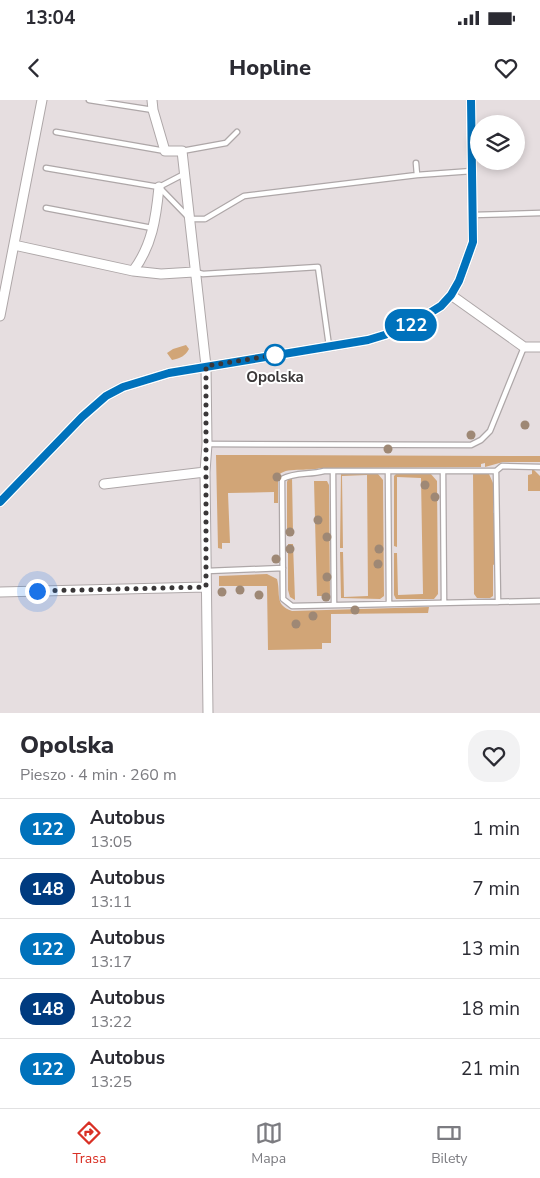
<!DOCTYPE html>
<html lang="pl">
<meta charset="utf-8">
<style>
body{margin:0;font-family:"Nunito Sans",sans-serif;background:#f2f2f3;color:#2b2b33;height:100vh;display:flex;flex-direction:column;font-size:19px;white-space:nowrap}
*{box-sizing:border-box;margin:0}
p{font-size:16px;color:#7c7c81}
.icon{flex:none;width:28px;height:28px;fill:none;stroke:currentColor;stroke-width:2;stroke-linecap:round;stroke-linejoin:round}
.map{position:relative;height:613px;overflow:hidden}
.details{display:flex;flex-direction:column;background:#fff;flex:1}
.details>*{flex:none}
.badge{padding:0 10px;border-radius:16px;font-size:18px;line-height:32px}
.tools{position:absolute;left:470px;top:15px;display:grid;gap:10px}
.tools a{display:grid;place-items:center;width:55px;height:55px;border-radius:50%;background:#fff;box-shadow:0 2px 8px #0003;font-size:25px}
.you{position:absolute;width:25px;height:25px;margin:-12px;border:4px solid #fff;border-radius:50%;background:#1a73e8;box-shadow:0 0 0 8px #1a73e833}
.map>.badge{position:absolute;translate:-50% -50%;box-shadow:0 0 0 2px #fff}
.round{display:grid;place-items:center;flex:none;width:52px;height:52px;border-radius:20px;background:#f2f2f3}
.headline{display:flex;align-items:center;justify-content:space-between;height:85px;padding:0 20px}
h1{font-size:24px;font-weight:800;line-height:38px}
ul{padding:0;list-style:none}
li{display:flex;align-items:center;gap:15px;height:60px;padding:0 20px;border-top:1px solid #e1e1e2}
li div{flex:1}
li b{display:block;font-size:19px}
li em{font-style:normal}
li .badge{min-width:55px;font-weight:700;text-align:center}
.status{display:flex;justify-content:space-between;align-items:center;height:35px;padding:0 25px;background:#fff;direction:ltr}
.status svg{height:14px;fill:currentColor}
header{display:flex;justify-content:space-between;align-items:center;height:65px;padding:0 20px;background:#fff;font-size:22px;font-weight:800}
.tab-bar{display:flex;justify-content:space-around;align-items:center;height:70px;border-top:1px solid #e1e1e2;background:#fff;font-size:14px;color:#7c7c81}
.tab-bar a{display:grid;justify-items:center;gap:2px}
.tab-bar .active{color:#d93025}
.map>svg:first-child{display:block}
.grass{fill:#d1a577}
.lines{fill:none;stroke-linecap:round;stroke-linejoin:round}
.service-casing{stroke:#aea7a8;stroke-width:7}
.minor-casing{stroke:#aea7a8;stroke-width:11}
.service{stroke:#fff;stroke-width:4.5}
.minor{stroke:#fff;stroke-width:9}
.tree{fill:#9e8875}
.line-casing{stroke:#fff;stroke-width:11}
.line{stroke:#0072bc;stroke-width:8}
.walk{stroke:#3a3738;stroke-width:5;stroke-dasharray:0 9}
.stop-dot{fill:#fff;stroke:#0072bc;stroke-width:2.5}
.labels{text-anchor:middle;stroke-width:4;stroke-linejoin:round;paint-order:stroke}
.stop-label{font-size:15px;font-weight:bold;fill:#3a3738;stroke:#fff}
</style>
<div class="status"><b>13:04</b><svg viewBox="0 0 49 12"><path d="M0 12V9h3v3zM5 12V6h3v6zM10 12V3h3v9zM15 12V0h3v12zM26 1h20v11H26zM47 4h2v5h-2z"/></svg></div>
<header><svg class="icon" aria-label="back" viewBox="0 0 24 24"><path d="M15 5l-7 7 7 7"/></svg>Hopline<svg class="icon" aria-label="heart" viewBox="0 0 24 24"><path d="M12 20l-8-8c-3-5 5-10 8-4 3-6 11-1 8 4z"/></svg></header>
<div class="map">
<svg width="540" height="613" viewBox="0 0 540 613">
<rect width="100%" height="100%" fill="#e6dee0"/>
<path class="grass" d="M186 245 189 249C185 256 181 258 172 260L167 253 173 249Z
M216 355 540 356V362H503L485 367V363L481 364V367L320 368C308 372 285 366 278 376V403H274V392L228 393 230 443H222V449L218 448Z
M532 368 540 376V391H528V375L532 374Z
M430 373 437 381 438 494 434 499H396L394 495V453H397L398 495 423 494 421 378 397 377V447L394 446V376L396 374Z
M473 373 489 374 493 383V413H495V464L493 465V496L490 498H477L474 494Z
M341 374H378L383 380 384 496 380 499 341 498 340 452H343L344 497 368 496 367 375 342 376 343 448H340Z
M292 377 293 432H287V382L288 379Z
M314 381H327L329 385 330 496H317Z
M288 444H293L295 500 290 497 288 490Z
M267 474 277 479C281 494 274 505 292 511L429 507 428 513 331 514V543H322V549L268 550 267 486H219V476Z"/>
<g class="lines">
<defs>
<path id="service" d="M89 0 153 10
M56 32 165 51
M182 51 226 43 237 32
M416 63 417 75
M46 68 159 87 190 119H205L244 96 417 75 472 71
M159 87 184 74
M46 108 152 128
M473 115 540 113
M195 172 203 174 318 167 329 246
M207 344 471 345 481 340 490 331 524 247
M540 367 502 366 496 371H324C309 375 295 372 282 379L283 499 292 506 540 501
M388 371 389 504
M443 371 444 503
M496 371 498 502
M333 372 334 505
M207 471 283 468"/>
<path id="minor" d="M152 0 153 10 165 51H182L206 266 207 344 205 372 208 613
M14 145 133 171 161 174 194 172
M133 171C152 146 156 118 159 87
M451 195 524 247H540
M0 216 42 0
M104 384 205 372
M0 402 82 317 106 296 123 287 169 273 368 240 404 229 441 206 451 195 459 181 473 142 471 0
M0 492 206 487"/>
</defs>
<use href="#service" class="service-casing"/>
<use href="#minor" class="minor-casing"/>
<use href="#service" class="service"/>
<use href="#minor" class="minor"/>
</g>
<g class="tree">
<circle cx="525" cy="325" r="4.5"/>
<circle cx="471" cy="335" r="4.5"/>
<circle cx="388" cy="349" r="4.5"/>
<circle cx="277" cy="377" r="4.5"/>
<circle cx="425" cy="385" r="4.5"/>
<circle cx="435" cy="397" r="4.5"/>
<circle cx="318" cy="420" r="4.5"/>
<circle cx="290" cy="432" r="4.5"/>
<circle cx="327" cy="437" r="4.5"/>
<circle cx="290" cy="449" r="4.5"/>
<circle cx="379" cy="449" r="4.5"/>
<circle cx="276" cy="459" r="4.5"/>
<circle cx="378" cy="464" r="4.5"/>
<circle cx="327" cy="477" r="4.5"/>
<circle cx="240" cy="490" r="4.5"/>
<circle cx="222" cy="492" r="4.5"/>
<circle cx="259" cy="495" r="4.5"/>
<circle cx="326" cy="497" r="4.5"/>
<circle cx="355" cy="510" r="4.5"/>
<circle cx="313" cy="516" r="4.5"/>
<circle cx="296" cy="524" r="4.5"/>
</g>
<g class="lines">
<defs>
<path id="line" d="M0 402 82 317 106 296 123 287 169 273 368 240 404 229 441 206 451 195 459 181 473 142 471 0"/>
</defs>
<use href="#line" class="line-casing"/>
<use href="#line" class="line"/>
<path class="walk" d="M37 491 206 487V266L275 255"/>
</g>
<circle class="stop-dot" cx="275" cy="255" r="10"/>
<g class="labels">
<g class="stop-label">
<text x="275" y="282">Opolska</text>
</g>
</g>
</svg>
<div class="tools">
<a><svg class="icon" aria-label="layers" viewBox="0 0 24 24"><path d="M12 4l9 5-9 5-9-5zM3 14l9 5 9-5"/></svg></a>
</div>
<div class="you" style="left:37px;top:491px"></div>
<b class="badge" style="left:411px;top:225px;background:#0072bc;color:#fff">122</b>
</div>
<section class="details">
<div class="headline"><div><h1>Opolska</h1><p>Pieszo · 4 min · 260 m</p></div><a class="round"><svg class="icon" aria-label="heart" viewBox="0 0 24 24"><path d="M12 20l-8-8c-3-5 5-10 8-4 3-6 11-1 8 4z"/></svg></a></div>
<ul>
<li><span class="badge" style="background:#0072bc;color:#fff">122</span><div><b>Autobus</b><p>13:05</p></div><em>1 min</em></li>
<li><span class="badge" style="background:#003b80;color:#fff">148</span><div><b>Autobus</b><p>13:11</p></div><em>7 min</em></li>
<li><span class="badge" style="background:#0072bc;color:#fff">122</span><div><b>Autobus</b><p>13:17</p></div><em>13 min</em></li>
<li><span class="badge" style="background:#003b80;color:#fff">148</span><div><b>Autobus</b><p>13:22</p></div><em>18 min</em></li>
<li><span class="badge" style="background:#0072bc;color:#fff">122</span><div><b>Autobus</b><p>13:25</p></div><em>21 min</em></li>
</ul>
</section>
<nav class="tab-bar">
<a class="active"><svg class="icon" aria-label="directions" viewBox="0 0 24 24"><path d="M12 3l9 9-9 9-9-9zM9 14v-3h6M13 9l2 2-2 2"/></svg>Trasa</a>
<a><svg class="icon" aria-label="map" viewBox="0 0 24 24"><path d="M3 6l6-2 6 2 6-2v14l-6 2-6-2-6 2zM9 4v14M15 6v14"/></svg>Mapa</a>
<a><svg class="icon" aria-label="tickets" viewBox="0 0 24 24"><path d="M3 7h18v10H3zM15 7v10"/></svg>Bilety</a>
</nav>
